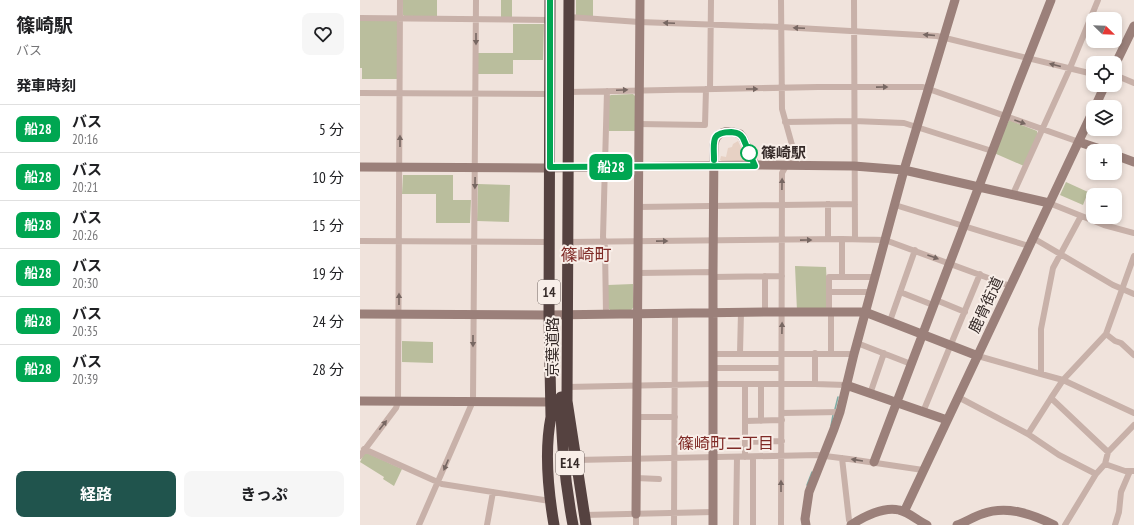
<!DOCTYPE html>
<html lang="ja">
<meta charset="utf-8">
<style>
body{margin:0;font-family:"PT Sans Narrow","Noto Sans JP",sans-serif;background:#f6f6f6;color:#202124;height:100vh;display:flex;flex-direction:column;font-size:15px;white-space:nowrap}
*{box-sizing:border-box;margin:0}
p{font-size:13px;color:#757577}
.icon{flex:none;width:22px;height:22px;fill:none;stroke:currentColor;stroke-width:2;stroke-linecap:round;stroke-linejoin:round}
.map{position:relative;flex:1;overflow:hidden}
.side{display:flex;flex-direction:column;background:#fff;width:360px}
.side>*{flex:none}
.badge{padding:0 8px;border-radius:6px;font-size:14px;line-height:26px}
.needle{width:26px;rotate:113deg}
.tools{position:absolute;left:726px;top:12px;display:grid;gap:8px}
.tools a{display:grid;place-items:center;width:36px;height:36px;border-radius:8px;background:#fff;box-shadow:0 2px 6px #0003;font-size:20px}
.map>.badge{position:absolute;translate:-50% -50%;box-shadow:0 0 0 2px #fff}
h2{padding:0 16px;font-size:15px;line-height:36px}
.round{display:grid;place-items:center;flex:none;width:42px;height:42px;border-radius:8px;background:#f6f6f6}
.overview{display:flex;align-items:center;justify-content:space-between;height:68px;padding:0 16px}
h1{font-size:19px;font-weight:700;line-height:30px}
.cta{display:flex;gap:8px;margin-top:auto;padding:8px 16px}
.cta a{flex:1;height:46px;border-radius:8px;background:#20544d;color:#fff;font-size:16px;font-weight:700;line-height:46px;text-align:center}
.cta a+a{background:#f6f6f6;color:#202124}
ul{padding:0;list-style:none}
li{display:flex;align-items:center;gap:12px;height:48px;padding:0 16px;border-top:1px solid #e0e0e0}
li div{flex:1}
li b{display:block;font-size:15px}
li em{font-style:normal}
li .badge{min-width:44px;font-weight:700;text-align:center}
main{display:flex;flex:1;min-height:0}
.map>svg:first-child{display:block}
.green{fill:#babe9d}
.plaza{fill:#e7d1c4}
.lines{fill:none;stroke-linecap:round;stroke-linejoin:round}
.stream{stroke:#7daba4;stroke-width:1.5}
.street{stroke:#c8b1a9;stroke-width:6}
.secondary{stroke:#9b807a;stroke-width:9}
.highway{stroke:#554240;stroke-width:11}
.oneway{fill:#776762}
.line-casing{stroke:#fff;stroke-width:9}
.line{stroke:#00a651;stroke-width:6}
.stop-dot{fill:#fff;stroke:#00a651;stroke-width:2}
.labels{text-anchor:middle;stroke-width:4;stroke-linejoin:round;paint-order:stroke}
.shield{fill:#f8eee8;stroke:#706562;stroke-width:1}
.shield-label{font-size:14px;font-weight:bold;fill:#352a28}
.stop-label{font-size:15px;font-weight:bold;fill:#352a28;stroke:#f8eee8;text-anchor:start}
.street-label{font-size:15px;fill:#352a28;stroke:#f8eee8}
.neighbourhood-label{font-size:16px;fill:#7f2a26;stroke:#f8eee8}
.quarter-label{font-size:17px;fill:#7f2a26;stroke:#f8eee8}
</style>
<main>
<section class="side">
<div class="overview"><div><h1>篠崎駅</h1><p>バス</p></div><a class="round"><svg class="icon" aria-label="heart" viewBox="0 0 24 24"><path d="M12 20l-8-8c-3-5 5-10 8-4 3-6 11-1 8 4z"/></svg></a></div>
<h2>発車時刻</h2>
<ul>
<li><span class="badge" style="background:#00a651;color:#fff">船28</span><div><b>バス</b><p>20:16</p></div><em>5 分</em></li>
<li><span class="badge" style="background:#00a651;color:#fff">船28</span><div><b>バス</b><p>20:21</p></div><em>10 分</em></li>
<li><span class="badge" style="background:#00a651;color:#fff">船28</span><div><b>バス</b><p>20:26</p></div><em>15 分</em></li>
<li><span class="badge" style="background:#00a651;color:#fff">船28</span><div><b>バス</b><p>20:30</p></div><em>19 分</em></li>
<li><span class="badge" style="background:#00a651;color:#fff">船28</span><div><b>バス</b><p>20:35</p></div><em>24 分</em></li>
<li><span class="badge" style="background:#00a651;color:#fff">船28</span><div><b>バス</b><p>20:39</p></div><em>28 分</em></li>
</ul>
<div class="cta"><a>経路</a><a>きっぷ</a></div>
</section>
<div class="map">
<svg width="774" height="525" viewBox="0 0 774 525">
<rect width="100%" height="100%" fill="#f0e3dc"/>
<path class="green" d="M43 0H77V17H45L43 15Z
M141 0H152V18H141Z
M216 0H233V17L216 16Z
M0 21H39L38 79H2V68H0Z
M153 24H184L183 60H153V74H118V53H153Z
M273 94 275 96V131H249V96L251 95Z
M649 120 677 131 678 136 664 166 634 153Z
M43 175H93V200H111L110 223H76V194H42Z
M706 182 728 192 723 205 700 195Z
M118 184 150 185 149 222 117 221Z
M435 266 466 267 468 310 437 311Z
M273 284 274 307 271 310H250L248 308V285Z
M42 341 73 342V363L42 362Z
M5 452 42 469 34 486 23 479 24 477 0 462Z"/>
<path class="plaza" d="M378 141 387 160 384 162H364L360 160 361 156 366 157 368 148 372 147 373 144Z"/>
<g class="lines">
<path class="stream" d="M475 409 478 397
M471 426 473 415
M447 485 452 472"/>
<path class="street" d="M494 0 495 239
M209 17 279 22 421 27 577 36 733 74
M0 18 190 20
M755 75 774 83
M350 89 351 0
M209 92 458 87H563L719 142
M0 93 190 94
M425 122 494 121 544 123 632 151
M278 124 345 125 346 89
M653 194 710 68 738 0
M689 203 744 225 774 233
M535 205 669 246
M278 207 495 204
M673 238 753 285 774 294
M468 239V204
M0 241 189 242
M207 242 482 239 525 240 650 286
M278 273 353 272
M353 277 422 276
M482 277V239
M469 292H511
M540 292 573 305
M576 300 605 312
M469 311V277H515
M405 312V276
M246 314 245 247 243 237 247 91
M530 321 555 250
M746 334 755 341 761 343 774 355
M497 343 551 364
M380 353 381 312
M455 353V384
M471 353V311
M353 354H494
M618 356 681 374 703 380 774 413
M353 368H421
M681 374V329L693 268 721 216
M385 384V457
M207 387 353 384H455L486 385
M510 394 524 353
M598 397 668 434 699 455 736 474
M563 412 620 274
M422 413 480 412
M277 417H315
M385 421 422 420
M401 421V384
M668 434 691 398
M385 442 422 441
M4 449 82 484 190 501
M748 452 774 425
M0 456 36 408 38 402 40 0
M482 458 489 520 492 525
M216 460 457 455 489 459 563 470
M745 464 765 471H774
M276 478 299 479
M276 514V525
M224 515 353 512
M59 525 113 401 116 0
M127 525 133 492
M314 525 315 313
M376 525 377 457
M393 525V457
M421 525 422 173 431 157 432 145 422 109 421 0
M705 525 736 474 745 464 748 452 691 398 703 380 746 334 774 256
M755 525 759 512 761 492 770 471"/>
<path class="secondary" d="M755 65 774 26
M735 107 745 85
M719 142 746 151
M755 155 774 162
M0 167 182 168 395 165 494 166 544 170 689 203
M0 314 189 315 405 312H505L618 356
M486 385 587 420
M0 401 190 402
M514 462 656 89 691 0
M544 512 733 111
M276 514 280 0
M353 525V272L354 145C356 131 367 129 380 134L383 138 395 165
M446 525 445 519 449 492 474 429 480 412 494 354 544 170 595 0
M491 525C503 517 524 506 539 510 549 512 558 521 567 525
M597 525C606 522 613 517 622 514 647 505 672 514 694 525"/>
<path class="highway" d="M190 0 189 315 191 417C184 452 188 490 194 525
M209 0 207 401 226 525
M201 397C201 440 205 483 213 525"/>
</g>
<defs><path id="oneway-solid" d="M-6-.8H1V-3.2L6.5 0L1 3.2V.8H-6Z"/></defs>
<g class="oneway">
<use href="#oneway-solid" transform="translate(309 23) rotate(-178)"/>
<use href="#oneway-solid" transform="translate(439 28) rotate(-177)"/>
<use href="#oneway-solid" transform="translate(569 35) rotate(-175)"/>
<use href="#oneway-solid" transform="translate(116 39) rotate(90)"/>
<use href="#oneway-solid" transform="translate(695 65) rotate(-166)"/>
<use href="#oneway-solid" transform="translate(522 87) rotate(-1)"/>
<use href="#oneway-solid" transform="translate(392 89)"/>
<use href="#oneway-solid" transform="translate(262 90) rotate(-2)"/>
<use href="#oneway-solid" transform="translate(660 122) rotate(20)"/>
<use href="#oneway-solid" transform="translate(40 141) rotate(-90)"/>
<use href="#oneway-solid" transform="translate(115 183) rotate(91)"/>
<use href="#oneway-solid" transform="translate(422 184) rotate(-89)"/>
<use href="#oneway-solid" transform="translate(446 240) rotate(-1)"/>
<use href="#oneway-solid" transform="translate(302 241) rotate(-1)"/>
<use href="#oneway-solid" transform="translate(573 257) rotate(20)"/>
<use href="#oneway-solid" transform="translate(39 299) rotate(-90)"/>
<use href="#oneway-solid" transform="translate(422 328) rotate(-89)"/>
<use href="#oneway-solid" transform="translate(113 341) rotate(90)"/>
<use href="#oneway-solid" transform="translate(23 425) rotate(-52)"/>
<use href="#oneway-solid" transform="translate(497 460) rotate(-171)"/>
<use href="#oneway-solid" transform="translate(86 465) rotate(113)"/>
<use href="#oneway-solid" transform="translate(421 486) rotate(-90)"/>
</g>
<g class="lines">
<defs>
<path id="line" d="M190 0V167L395 166 383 138C380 133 377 133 371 132 350 132 354 142 354 160"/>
</defs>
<use href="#line" class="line-casing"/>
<use href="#line" class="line"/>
</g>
<circle class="stop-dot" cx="389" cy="153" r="8"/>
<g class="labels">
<g class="shield">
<rect x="178" y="280" width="22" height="24" rx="3"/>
<rect x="196" y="451" width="28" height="24" rx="3"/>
</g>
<g class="shield-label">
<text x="189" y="297">14</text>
<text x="210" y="468">E14</text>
</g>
<g class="stop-label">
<text x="401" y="158">篠崎駅</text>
</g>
<g class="street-label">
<text transform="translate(626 305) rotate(-65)" y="5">鹿骨街道</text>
<text transform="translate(193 347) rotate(-90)" y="5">京葉道路</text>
</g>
<g class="neighbourhood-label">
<text x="366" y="449">篠崎町二丁目</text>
</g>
<g class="quarter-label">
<text x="226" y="261">篠崎町</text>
</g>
</g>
</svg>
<div class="tools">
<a><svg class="needle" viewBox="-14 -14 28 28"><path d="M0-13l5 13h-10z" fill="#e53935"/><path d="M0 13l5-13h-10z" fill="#757577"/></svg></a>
<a><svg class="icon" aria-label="locate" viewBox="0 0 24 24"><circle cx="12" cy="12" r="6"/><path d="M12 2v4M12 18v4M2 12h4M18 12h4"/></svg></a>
<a><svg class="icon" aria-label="layers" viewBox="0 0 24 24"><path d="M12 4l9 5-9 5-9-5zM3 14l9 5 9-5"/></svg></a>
<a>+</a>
<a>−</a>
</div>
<b class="badge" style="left:251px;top:167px;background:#00a651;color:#fff">船28</b>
</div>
</main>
